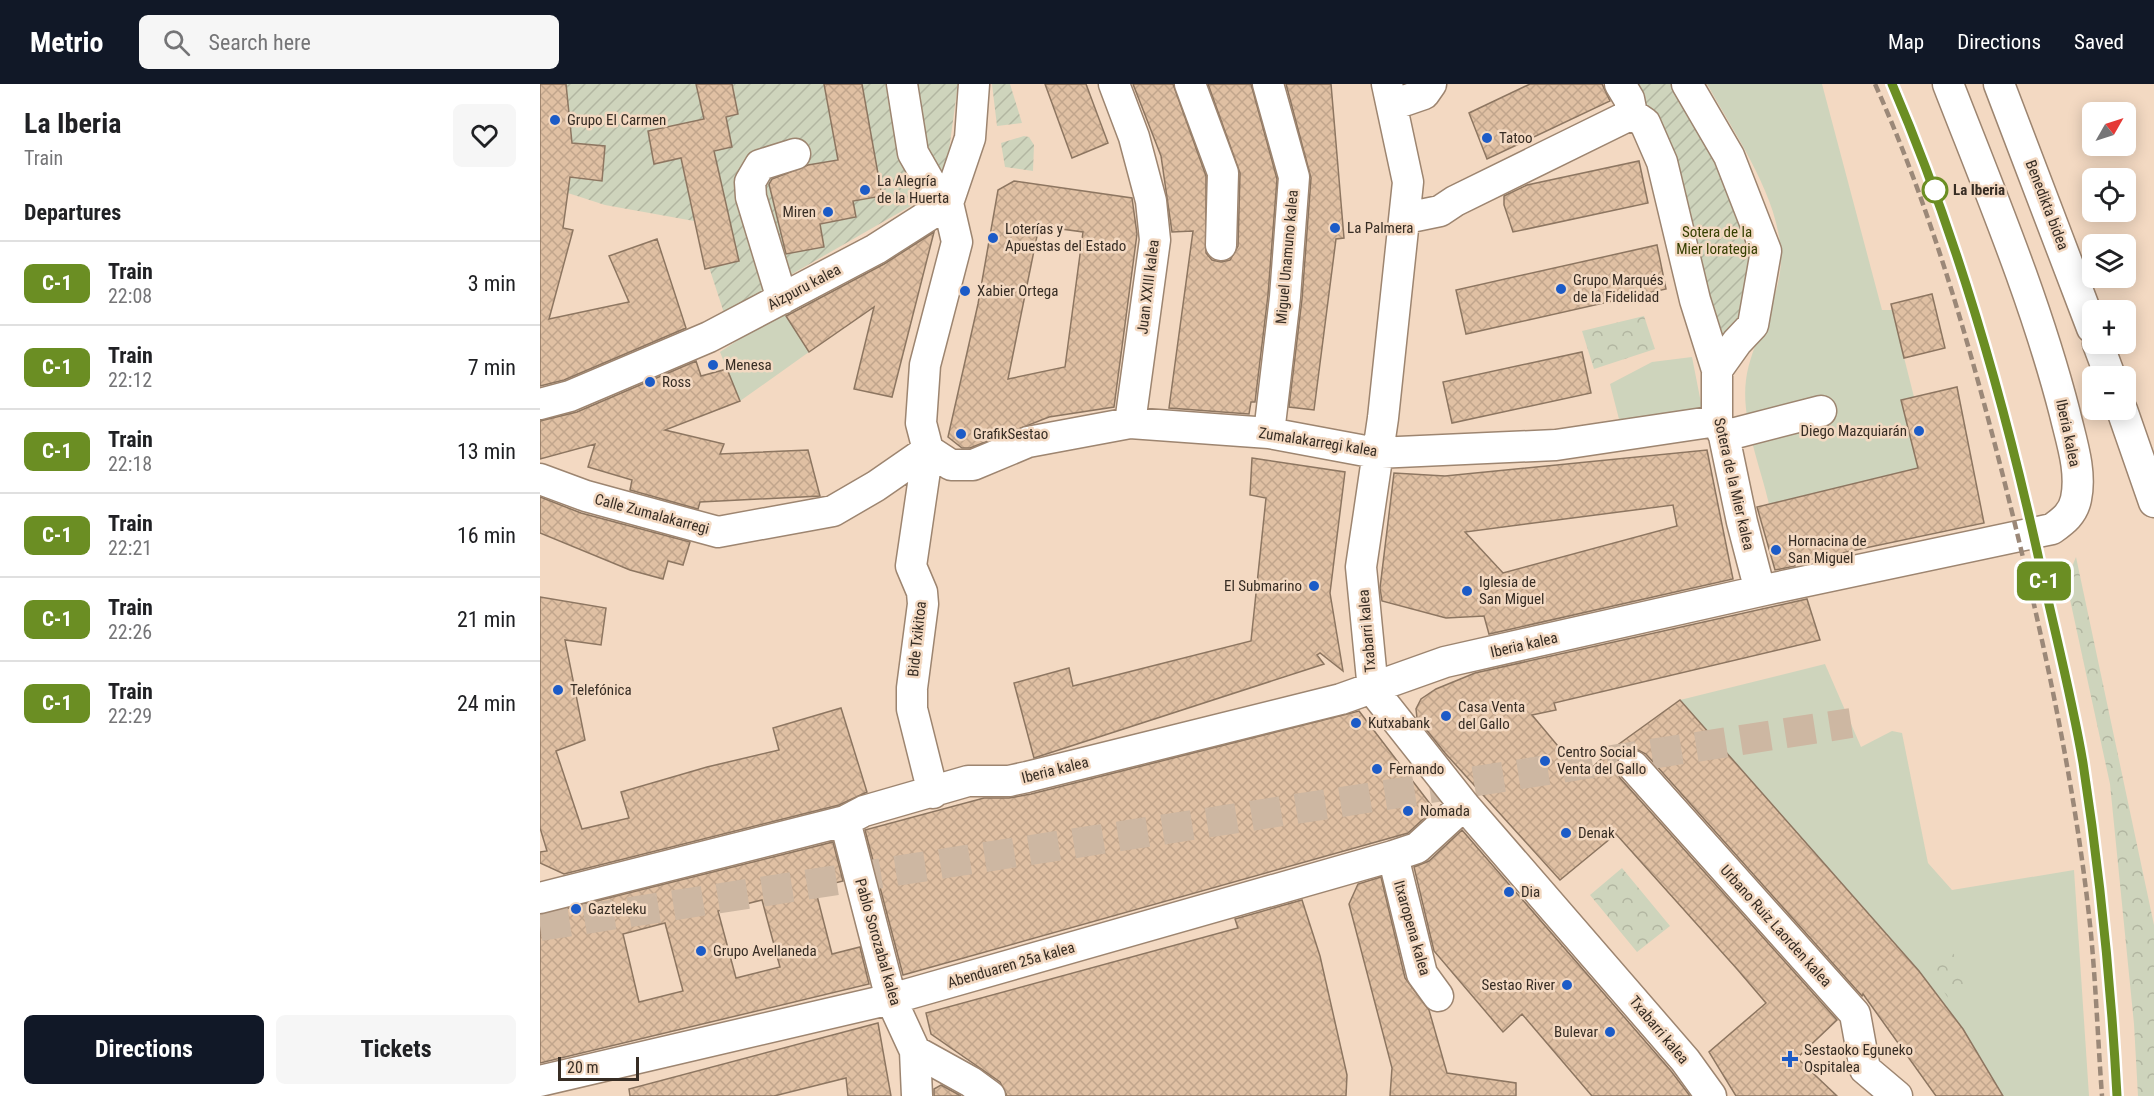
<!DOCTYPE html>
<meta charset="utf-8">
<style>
body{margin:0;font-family:"Roboto Condensed",sans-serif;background:#f6f6f6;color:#202124;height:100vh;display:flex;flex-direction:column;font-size:22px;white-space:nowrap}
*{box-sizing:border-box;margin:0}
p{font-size:20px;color:#757577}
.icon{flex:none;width:33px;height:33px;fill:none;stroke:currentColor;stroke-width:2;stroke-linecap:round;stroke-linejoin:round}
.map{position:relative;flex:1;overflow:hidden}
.side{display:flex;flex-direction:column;background:#fff;width:540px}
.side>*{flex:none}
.badge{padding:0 12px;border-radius:9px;font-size:21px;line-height:39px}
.needle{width:39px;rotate:51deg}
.buttons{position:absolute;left:1542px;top:18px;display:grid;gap:12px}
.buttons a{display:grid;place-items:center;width:54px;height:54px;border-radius:9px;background:#fff;box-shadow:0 3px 15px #0003;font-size:30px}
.scale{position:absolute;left:18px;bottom:15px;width:81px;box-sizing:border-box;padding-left:6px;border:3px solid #372d24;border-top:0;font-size:16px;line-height:21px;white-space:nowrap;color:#372d24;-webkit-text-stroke:4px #f3d9c2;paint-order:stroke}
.map>.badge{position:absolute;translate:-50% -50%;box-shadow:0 0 0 3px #fff}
h2{padding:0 24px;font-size:22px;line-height:54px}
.round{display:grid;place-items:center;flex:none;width:63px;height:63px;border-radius:9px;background:#f6f6f6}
.head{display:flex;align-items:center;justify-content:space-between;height:102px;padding:0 24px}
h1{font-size:28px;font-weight:700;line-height:45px}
.button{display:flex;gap:12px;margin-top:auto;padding:12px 24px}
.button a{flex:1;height:69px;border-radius:9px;background:#111827;color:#fff;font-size:24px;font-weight:700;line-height:69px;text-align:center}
.button a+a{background:#f6f6f6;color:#202124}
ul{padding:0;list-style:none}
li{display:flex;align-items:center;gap:18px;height:84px;padding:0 24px;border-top:2px solid #e0e0e0}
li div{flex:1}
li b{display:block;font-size:22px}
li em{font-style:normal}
li .badge{min-width:66px;font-weight:700;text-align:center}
header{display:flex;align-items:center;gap:36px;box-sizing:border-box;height:84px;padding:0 30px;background:#111827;color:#fff}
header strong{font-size:28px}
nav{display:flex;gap:33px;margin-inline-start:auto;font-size:21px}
.search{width:420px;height:54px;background:#f6f6f6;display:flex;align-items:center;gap:15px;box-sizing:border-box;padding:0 21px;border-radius:9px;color:#757577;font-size:22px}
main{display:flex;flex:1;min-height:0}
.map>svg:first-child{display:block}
.grass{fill:#ced4bc}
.forest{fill:url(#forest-crowns)}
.garden{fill:url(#garden-furrows)}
.building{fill:url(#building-cross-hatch);stroke:#8d7661;stroke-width:1.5;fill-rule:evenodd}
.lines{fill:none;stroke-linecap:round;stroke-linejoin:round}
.minor-tunnel{stroke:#cdb7a2;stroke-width:30;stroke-dasharray:30 15;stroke-linecap:butt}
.minor-casing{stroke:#9d8570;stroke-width:33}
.minor{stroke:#fff;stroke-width:30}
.rail{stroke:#9b8878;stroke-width:4.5;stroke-dasharray:9 4.5;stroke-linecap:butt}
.line-casing{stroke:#fff;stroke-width:14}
.line{stroke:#6b8e23;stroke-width:9}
.poi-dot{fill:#1c5bc7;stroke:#f3d9c2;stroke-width:2}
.stop-dot{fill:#fff;stroke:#6b8e23;stroke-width:3}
.labels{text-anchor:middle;stroke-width:5;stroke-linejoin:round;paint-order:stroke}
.poi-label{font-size:15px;fill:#372d24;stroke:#f3d9c2;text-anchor:start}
.stop-label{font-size:15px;font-weight:bold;fill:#372d24;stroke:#f3d9c2;text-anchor:start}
.street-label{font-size:15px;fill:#372d24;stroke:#f3d9c2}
.park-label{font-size:15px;fill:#353f00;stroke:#f3d9c2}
</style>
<header>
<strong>Metrio</strong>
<div class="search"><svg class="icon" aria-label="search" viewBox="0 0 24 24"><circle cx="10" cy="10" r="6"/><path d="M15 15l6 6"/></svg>Search here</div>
<nav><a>Map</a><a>Directions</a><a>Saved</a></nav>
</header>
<main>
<section class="side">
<div class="head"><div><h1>La Iberia</h1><p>Train</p></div><a class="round"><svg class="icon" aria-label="heart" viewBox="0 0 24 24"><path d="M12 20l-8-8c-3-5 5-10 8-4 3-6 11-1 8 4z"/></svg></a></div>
<h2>Departures</h2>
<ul>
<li><span class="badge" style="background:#6b8e23;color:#fff">C-1</span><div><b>Train</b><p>22:08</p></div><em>3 min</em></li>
<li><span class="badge" style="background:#6b8e23;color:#fff">C-1</span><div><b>Train</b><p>22:12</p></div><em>7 min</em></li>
<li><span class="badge" style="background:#6b8e23;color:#fff">C-1</span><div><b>Train</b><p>22:18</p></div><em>13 min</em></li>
<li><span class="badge" style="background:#6b8e23;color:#fff">C-1</span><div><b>Train</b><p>22:21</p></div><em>16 min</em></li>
<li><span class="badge" style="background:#6b8e23;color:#fff">C-1</span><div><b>Train</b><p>22:26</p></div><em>21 min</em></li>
<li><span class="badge" style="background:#6b8e23;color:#fff">C-1</span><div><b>Train</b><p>22:29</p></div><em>24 min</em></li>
</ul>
<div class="button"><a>Directions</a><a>Tickets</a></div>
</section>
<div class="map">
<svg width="1614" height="1012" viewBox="0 0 1614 1012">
<defs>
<pattern id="forest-crowns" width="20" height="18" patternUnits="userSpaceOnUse" patternTransform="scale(1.5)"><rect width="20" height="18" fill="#ced4bc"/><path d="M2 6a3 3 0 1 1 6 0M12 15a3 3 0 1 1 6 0" fill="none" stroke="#b2b6a1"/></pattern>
<pattern id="garden-furrows" width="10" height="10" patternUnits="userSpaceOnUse" patternTransform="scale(1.5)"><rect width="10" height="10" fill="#ced4bc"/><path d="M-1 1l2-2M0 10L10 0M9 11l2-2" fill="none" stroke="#b2b6a1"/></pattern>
<pattern id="building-cross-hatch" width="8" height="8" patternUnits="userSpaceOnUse" patternTransform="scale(1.5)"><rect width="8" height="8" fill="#e0c0a3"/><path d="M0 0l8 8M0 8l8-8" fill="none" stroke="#c1a58c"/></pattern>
</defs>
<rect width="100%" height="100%" fill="#f3d9c2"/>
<path class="grass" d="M1167 0H1282L1342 226H1352L1374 313 1361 317 1378 384 1229 420C1220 381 1201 336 1206 296 1211 256 1241 218 1241 174 1241 115 1195 51 1167 0Z
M243 226 269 268 200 317 180 268Z
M1152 273 1162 324 1080 339 1070 300 1112 278Z
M1285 580 1321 663 1352 647 1362 649 1388 779 1412 806 1534 786 1549 1012H1463L1423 945 1386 896 1140 616Z"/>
<path class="forest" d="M1104 232 1115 265 1054 285 1042 247Z
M1536 473 1614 841V1012H1598L1594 940 1570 700 1526 497Z
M1082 784 1130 842 1097 868 1050 811Z
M1408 863 1434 896 1410 917 1386 880Z"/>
<path class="garden" d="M0 0H418L404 103 184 229 154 137 65 121 0 100Z
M452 0H470L482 39 457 42Z
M1092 0H1136L1192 101 1210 154 1204 235 1174 265Z
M484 52 489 53 494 61 493 87 465 83 461 59Z"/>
<path class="building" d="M0 0H26L32 59 65 62 62 97 30 93 23 144 33 146 9 235 89 218 69 172 117 155 146 244 24 296 0 302Z
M156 0H192L198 30 186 33 192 63 174 67 199 177 165 185 141 74 114 80 108 47 164 35Z
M284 0H322L342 112 313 117 316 133 280 140 284 163 246 170 229 100 232 95 268 81 298 76Z
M505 0H546L568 59 532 74Z
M593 0H633L666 92V169L672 176 681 178 690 176 698 162 700 89 668 0H711L737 95 728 211 715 318H711L709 330 629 324 653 147 632 148 621 72Z
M746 0H791L804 154 796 155 774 326 749 323 762 215 771 94Z
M990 0H1062L1070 17 947 75 929 29Z
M1099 77 1108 119 973 148 964 121V112L987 101Z
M474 97 592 114 597 150 574 323 509 333 430 364H422L408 353 438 220 458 106ZM499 142 543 148 525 283 468 295Z
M394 148 352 313 314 305 334 223 269 268 246 232 344 180Z
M1117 161 1126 205 926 250 916 206Z
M1392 210 1405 264 1364 274 1351 220Z
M1042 268 1051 309 912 339 903 298Z
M156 277 161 292 187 285 200 317 125 346 184 360 180 370 268 366 280 412 160 418 158 425 90 406 92 396 48 383 55 360 0 375V337L37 328Z
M1417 303 1444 439 1254 479 1255 482 1235 486 1217 423 1378 384 1361 316Z
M1167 366 1193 495 949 550 944 532 906 534 842 517 840 504 854 389 905 392ZM1133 421 1137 442 963 489 925 448Z
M712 374 805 388 790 509 803 587 780 569 777 571 784 580 494 674 474 599 529 584 533 602 711 557 726 414 710 411Z
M0 413 41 429 150 458 143 481 128 477 123 495 90 486 0 449Z
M0 513 66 524 61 561 25 556 45 656 16 667 42 745 89 734 81 708 167 683 239 666 233 644 301 624 327 708 299 721 24 790 0 779V768L7 767 0 744Z
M1267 515 1280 556 1014 619 1016 626 992 631 1043 692 1072 665 1140 616 1379 887 1423 945 1463 1012H1396L1323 910 1322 912 1106 670 1098 666 1089 665 1081 670 1077 677 1076 686 1080 694 1297 936 1257 974 1297 1012H1196L1169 968 1226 919 1197 885 1076 750 1020 796 905 669 877 634 876 625 881 615 896 605 935 589Z
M819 627 894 725 868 749 363 891 325 746 444 714H469L491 710Z
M922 746 1131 987 1150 1012H1052L982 930 963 948 894 867 874 783 889 777Z
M293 758 303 797 275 804 292 870 320 863 329 900 0 979V831ZM222 816 240 883 196 894 178 827ZM125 839 143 907 99 918 83 850Z
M841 793 865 894 889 926 907 989 976 999V1012H850L852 984 809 820 818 800Z
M762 816 780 872 807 991 806 1012H467L460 998 391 950 386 929 698 844 695 835Z
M338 939 351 1012H308L306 994 234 1012H90L89 1005Z
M401 1001 421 1012H394V1005Z"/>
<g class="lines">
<path class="minor-tunnel" d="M0 842 1311 639"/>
<defs>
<path id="minor" d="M362 0 373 69 389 97 408 119 417 158 385 281 381 339 388 366 371 482 382 508 383 520 372 604V625L393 709
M574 0 594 53 611 117 615 156 590 339
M650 0 683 89 681 161
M728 0 754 93 745 213 729 349
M847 0 868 98 843 334 821 483 833 606 924 721 1145 976 1171 1012
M1080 0 1089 15 1092 30 1105 39 1122 78 1155 216 1177 286
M1147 0 1189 72 1226 167 1213 241 1197 258 1177 286V337L1184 352 1202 438 1220 507
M1459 0 1552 244
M852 21 884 10 891 0
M866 134 900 127 915 117 1092 30
M242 215 211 113 210 98 220 81 255 70
M1558 260 1570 292
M0 320 30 312 169 253 336 165 408 119 430 54 434 0
M1582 326 1614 418
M1184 352 1281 327
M388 366 411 381H433L488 358 590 339 729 349 836 369 1016 361 1177 337
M0 395 46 412 178 448 293 427 336 402 388 366
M1093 682 1315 930 1325 985 1357 1012
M305 737 351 915 375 967 377 1012
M853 772 882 890 898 912
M0 814 305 737 324 727 428 697H469L487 693 801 615 905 578 1220 507 1512 445C1523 437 1533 430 1536 415 1542 387 1531 356 1525 330 1496 217 1450 108 1408 0
M375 967 431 998 450 1012
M0 997 351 915 853 772 877 764 924 721"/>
</defs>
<use href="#minor" class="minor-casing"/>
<use href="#minor" class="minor"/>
<path class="rail" d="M1335 0C1391 125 1428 255 1462 388 1500 539 1535 694 1551 850 1556 904 1558 958 1562 1012
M1353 0C1421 160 1468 330 1504 500 1517 559 1533 619 1543 679 1561 789 1571 900 1577 1012"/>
</g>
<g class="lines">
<defs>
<path id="line" d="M1352 0C1419 156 1465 319 1501 485 1515 549 1532 614 1543 679 1560 790 1571 900 1577 1012"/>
</defs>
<use href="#line" class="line-casing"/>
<use href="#line" class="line"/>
</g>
<g class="poi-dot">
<circle cx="15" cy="36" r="6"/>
<circle cx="947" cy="54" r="6"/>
<circle cx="325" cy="106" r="6"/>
<circle cx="288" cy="128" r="6"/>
<circle cx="795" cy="144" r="6"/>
<circle cx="453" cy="154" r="6"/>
<circle cx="1021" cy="205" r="6"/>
<circle cx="425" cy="207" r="6"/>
<circle cx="173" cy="281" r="6"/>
<circle cx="110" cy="298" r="6"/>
<circle cx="1379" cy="347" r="6"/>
<circle cx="421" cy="350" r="6"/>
<circle cx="1236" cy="466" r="6"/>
<circle cx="774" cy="502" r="6"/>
<circle cx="927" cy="507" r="6"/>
<circle cx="18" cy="606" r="6"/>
<circle cx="906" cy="632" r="6"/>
<circle cx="816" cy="639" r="6"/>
<circle cx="1005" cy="677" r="6"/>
<circle cx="837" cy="685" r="6"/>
<circle cx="868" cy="727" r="6"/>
<circle cx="1026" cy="749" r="6"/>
<circle cx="969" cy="808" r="6"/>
<circle cx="36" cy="825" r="6"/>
<circle cx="161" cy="867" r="6"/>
<circle cx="1027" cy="901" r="6"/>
<circle cx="1070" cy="948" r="6"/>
<path d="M1247 966h6v6h6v6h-6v6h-6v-6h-6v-6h6z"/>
</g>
<circle class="stop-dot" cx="1395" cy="106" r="12"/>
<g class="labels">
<g class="poi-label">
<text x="27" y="41">Grupo El Carmen</text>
<text x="959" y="59">Tatoo</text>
<text x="337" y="102">La Alegría<tspan x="337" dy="17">de la Huerta</tspan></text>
<text x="276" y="133" text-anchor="end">Miren</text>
<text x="807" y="149">La Palmera</text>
<text x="465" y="150">Loterías y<tspan x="465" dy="17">Apuestas del Estado</tspan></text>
<text x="1033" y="201">Grupo Marqués<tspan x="1033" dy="17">de la Fidelidad</tspan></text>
<text x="437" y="212">Xabier Ortega</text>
<text x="185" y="286">Menesa</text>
<text x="122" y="303">Ross</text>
<text x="1367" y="352" text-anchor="end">Diego Mazquiarán</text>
<text x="433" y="355">GrafikSestao</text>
<text x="1248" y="462">Hornacina de<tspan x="1248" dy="17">San Miguel</tspan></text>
<text x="939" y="503">Iglesia de<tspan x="939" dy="17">San Miguel</tspan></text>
<text x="762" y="507" text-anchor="end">El Submarino</text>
<text x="30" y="611">Telefónica</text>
<text x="918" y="628">Casa Venta<tspan x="918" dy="17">del Gallo</tspan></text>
<text x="828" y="644">Kutxabank</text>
<text x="1017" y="673">Centro Social<tspan x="1017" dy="17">Venta del Gallo</tspan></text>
<text x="849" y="690">Fernando</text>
<text x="880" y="732">Nomada</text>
<text x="1038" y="754">Denak</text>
<text x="981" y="813">Dia</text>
<text x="48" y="830">Gazteleku</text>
<text x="173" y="872">Grupo Avellaneda</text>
<text x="1015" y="906" text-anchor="end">Sestao River</text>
<text x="1058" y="953" text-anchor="end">Bulevar</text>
<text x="1264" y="971">Sestaoko Eguneko<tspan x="1264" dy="17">Ospitalea</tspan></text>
</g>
<g class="stop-label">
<text x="1413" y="111">La Iberia</text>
</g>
<g class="street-label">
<text transform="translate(1507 121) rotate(69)" y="5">Benedikta bidea</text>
<text transform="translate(747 173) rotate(-85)" y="5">Miguel Unamuno kalea</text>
<text transform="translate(264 203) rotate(-28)" y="5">Aizpuru kalea</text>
<text transform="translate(608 203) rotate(-83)" y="5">Juan XXIII kalea</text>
<text transform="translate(1528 349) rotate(78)" y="5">Iberia kalea</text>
<text transform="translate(778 358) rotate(9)" y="5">Zumalakarregi kalea</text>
<text transform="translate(1194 400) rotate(77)" y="5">Sotera de la Mier kalea</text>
<text transform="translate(112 430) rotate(15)" y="5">Calle Zumalakarregi</text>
<text transform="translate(827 547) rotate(-95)" y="5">Txabarri kalea</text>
<text transform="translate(377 555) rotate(-84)" y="5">Bide Txikitoa</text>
<text transform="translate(984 561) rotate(-13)" y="5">Iberia kalea</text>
<text transform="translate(515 686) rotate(-14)" y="5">Iberia kalea</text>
<text transform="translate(1236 842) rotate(48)" y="5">Urbano Ruiz Laorden kalea</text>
<text transform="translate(872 844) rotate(74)" y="5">Itxaropena kalea</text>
<text transform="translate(338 858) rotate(74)" y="5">Pablo Sorozabal kalea</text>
<text transform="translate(471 881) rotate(-16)" y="5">Abenduaren 25a kalea</text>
<text transform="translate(1119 946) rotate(50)" y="5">Txabarri kalea</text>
</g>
<g class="park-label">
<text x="1177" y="153">Sotera de la<tspan x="1177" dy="17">Mier lorategia</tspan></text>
</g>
</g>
</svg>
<div class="buttons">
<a><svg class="needle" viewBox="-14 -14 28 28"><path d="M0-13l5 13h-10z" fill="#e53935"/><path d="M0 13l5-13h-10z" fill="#757577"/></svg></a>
<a><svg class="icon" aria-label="locate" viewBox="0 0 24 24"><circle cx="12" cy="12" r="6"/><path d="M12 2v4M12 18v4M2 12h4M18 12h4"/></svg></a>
<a><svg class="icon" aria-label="layers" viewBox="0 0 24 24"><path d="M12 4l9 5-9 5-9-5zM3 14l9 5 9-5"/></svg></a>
<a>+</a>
<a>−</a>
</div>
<div class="scale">20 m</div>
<b class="badge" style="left:1504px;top:497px;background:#6b8e23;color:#fff">C-1</b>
</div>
</main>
